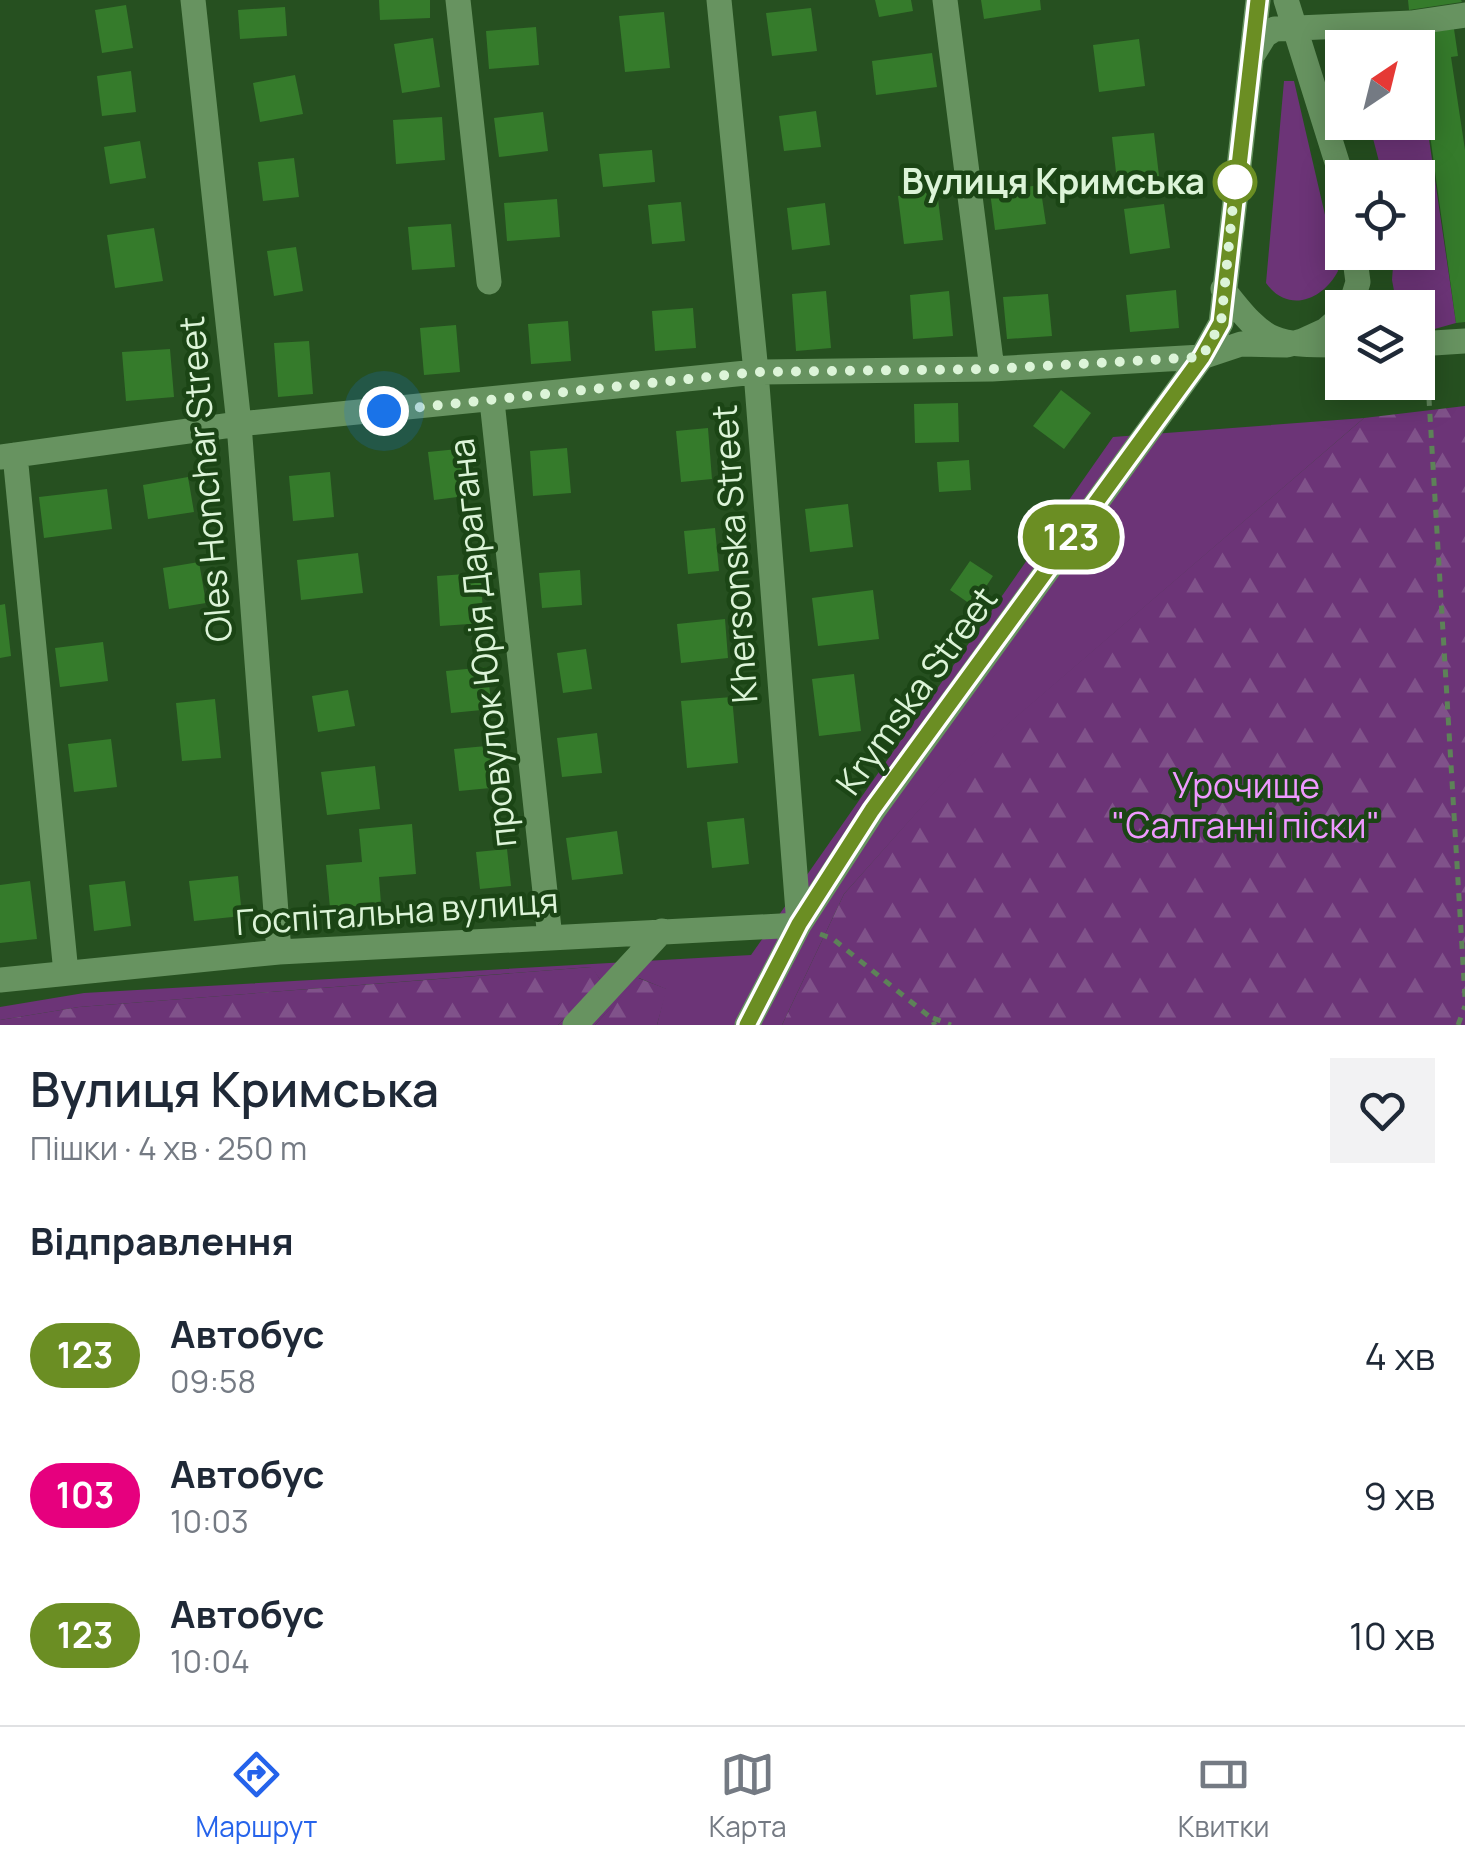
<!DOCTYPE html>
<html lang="uk">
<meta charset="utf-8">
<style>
body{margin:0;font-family:Manrope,sans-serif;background:#f2f2f3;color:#1f2937;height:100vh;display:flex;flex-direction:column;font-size:38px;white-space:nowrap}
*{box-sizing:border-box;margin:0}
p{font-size:32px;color:#747a83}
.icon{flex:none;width:55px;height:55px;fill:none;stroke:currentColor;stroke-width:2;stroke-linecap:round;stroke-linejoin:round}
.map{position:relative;height:1025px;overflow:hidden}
.panel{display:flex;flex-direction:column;background:#fff;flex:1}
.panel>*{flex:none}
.badge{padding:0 20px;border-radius:32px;font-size:35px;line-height:65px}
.needle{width:65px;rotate:35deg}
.tools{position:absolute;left:1325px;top:30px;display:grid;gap:20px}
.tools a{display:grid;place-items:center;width:110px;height:110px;border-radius:0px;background:#fff;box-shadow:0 5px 25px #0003;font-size:50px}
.you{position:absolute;width:50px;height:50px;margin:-25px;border:8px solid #fff;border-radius:50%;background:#1a73e8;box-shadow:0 0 0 15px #1a73e833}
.map>.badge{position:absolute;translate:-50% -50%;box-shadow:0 0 0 5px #fff}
h2{padding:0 30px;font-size:38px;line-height:90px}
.round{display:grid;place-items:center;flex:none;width:105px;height:105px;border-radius:0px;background:#f2f2f3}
.headline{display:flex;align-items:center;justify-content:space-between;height:170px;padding:0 30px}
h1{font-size:48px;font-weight:600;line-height:75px}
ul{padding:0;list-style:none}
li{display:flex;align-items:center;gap:30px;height:140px;padding:0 30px}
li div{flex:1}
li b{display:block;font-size:38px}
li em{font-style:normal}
li .badge{min-width:110px;font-weight:700;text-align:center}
.dock{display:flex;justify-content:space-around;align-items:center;height:140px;border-top:2px solid #e0e1e3;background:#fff;font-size:28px;color:#747a83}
.dock a{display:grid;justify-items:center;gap:5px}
.dock .selected{color:#2563eb}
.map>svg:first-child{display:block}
.green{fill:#6c3477}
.forest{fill:url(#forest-firs)}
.building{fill:#357b2b}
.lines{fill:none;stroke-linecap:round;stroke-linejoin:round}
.path{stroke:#5d8258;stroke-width:5;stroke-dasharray:8 8;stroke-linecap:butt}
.minor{stroke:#679360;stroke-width:25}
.line-casing{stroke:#fff;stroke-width:22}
.line{stroke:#6b8e23;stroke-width:15}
.walk{stroke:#dcf4d8;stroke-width:10;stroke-dasharray:0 18}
.stop-dot{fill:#fff;stroke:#6b8e23;stroke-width:5}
.labels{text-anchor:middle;stroke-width:9;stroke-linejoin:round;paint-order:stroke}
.stop-label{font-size:35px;font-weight:bold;fill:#dcf4d8;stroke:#1b4515;text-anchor:end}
.street-label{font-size:35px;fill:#dcf4d8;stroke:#1b4515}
.park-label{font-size:35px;fill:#ef99ff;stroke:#1b4515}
</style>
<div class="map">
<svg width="1465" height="1025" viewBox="0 0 1465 1025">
<defs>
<pattern id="forest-firs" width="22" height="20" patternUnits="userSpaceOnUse" patternTransform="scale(2.5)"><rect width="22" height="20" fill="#6c3477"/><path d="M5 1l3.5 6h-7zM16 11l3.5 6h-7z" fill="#80528a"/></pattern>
</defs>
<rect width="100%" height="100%" fill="#265020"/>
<path class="green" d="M1418 64 1456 323 1431 330 1418 327V308L1397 307 1392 280 1394 253 1418 252V178L1383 177 1369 123 1418 122Z
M1284 81H1294L1338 271C1323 300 1288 314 1266 283Z
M1364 418 955 770 844 894 782 1025H657L666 989 639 978 595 1025H558L601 981 591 967 79 1007 0 1020V1007L84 993 751 955 1113 437Z"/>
<path class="forest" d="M1465 406V1025H782L844 894 955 769 1364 418Z
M592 967 601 981 558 1025H0V1020L79 1007Z
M638 978 667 989 657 1025H595Z"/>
<path class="building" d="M379 0H430V18L380 20Z
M875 0H911L913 11 879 17Z
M981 0H1040L1041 10 984 19Z
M1408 0H1461L1462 2 1409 10Z
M126 5 133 48 102 53 95 10Z
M285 7 287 36 240 39 238 10Z
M811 8 817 51 772 56 766 13Z
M664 12 670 68 625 72 619 16Z
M536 27 539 65 489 69 486 31Z
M1454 29 1458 56 1451 57 1465 150V322L1456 323 1418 48 1413 34Z
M433 38 440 87 402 93 394 44Z
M1139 39 1145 86 1099 92 1093 45Z
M932 53 937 87 876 95 872 61Z
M131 71 136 112 102 116 97 76Z
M295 75 303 114 260 122 253 83Z
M816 111 821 147 784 151 779 116Z
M543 112 548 151 499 157 494 118Z
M442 117 445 160 396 164 393 120Z
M1154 133 1159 176 1117 181 1112 137Z
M140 141 146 178 110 184 104 147Z
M652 150 655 182 603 187 599 154Z
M294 158 299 197 263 201 258 162Z
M1040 185 1046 224 995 230 990 192Z
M937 191 943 240 904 244 898 196Z
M557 199 560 237 507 241 504 203Z
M681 202 685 241 652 244 648 205Z
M825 203 830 245 792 250 787 208Z
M1164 204 1170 248 1130 254 1124 209Z
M451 224 455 267 412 270 408 227Z
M154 228 163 281 115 288 107 235Z
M296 247 303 291 274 296 267 251Z
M1176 290 1179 328 1130 332 1126 295Z
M826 291 831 348 796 351 792 294Z
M949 291 953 336 913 339 910 295Z
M1048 294 1052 336 1007 339 1003 297Z
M693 308 696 348 655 351 652 311Z
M568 321 571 361 531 364 528 324Z
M456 325 460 372 424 375 420 328Z
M309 341 313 394 278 397 274 343Z
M170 349 174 397 126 401 122 352Z
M1061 390 1091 413 1064 449 1033 426Z
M958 403 959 442 915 443 914 404Z
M708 428 712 479 681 482 676 431Z
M468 448 473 495 434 500 428 452Z
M567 448 571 493 533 496 530 451Z
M969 460 971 490 939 492 937 462Z
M330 472 334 517 293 521 289 476Z
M188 477 194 512 148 519 143 485Z
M107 489 112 529 44 538 39 497Z
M848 504 853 547 810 552 805 509Z
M715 528 719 571 688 574 684 531Z
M358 553 363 593 301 600 297 560Z
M970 561 993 576 973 606 950 590Z
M199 562 206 603 169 609 163 568Z
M580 570 582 605 542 608 539 573Z
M480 573 484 623 440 626 437 576Z
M873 590 879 639 818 646 812 598Z
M5 604 11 656 0 658V605Z
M725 619 728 658 681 663 677 624Z
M103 642 108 681 60 687 55 648Z
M586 649 592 689 563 693 557 653Z
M487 667 492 709 451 713 446 671Z
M854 674 861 731 819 736 812 679Z
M348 690 355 726 318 732 312 696Z
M732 697 738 763 687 768 681 701Z
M215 699 221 758 182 761 176 703Z
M597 733 602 773 562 777 557 738Z
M111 739 117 787 74 792 68 744Z
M497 745 501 787 459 791 454 749Z
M375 766 380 809 327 815 321 772Z
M744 818 749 864 712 868 707 822Z
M412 824 416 874 379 877 381 904 330 908 326 865 362 862 359 829Z
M617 831 623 874 572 880 566 838Z
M507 849 511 886 480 889 476 852Z
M238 876 242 916 194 921 189 881Z
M30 881 37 939 0 943V885Z
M125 881 131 926 94 931 89 885Z"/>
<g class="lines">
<path class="path" d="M1427 366 1465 997
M820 934 833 939 930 1017 935 1025
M933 1018 951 1025
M1458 1025 1465 1006"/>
<path class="minor" d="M193 0 239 424 279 952
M458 0 489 282
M719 0 756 372 799 925
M945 0 992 369
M1286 0 1342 178
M1252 56 1265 35 1275 29 1411 23 1465 15
M1223 289C1266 345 1274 345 1342 345
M1350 308 1358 282 1354 252
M1418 344 1465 341
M492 401 550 938
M15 455 66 973
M0 457 239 424 756 372 992 369 1202 357 1241 344 1287 345 1302 341 1326 330 1342 316
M0 980 279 952 799 925
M575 1025 662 931
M747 1025 799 925 873 811 1202 357 1221 323 1258 0"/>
</g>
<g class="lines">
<defs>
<path id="line" d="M747 1025 799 924 872 810 1202 357 1221 323 1258 0"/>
</defs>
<use href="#line" class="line-casing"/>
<use href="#line" class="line"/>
<path class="walk" d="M384 411 756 372 992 369 1202 357 1221 323 1236 175 1235 182"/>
</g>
<circle class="stop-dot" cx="1235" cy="182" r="20"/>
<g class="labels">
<g class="stop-label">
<text x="1205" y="194">Вулиця Кримська</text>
</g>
<g class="street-label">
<text transform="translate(206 479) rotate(-95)" y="12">Oles Honchar Street</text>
<text transform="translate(735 554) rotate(-94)" y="12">Khersonska Street</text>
<text transform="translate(483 643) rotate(-96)" y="12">провулок Юрія Дарагана</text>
<text transform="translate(917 691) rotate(-54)" y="12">Krymska Street</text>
<text transform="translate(397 912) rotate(-4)" y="12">Госпітальна вулиця</text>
</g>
<g class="park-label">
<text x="1246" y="798">Урочище<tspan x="1246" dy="40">"Салганні піски"</tspan></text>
</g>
</g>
</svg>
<div class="tools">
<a><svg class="needle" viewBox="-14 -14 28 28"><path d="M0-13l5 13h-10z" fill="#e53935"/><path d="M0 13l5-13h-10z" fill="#747a83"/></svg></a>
<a><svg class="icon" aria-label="locate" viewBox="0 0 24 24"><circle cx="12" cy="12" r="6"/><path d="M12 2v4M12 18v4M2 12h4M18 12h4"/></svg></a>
<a><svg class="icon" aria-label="layers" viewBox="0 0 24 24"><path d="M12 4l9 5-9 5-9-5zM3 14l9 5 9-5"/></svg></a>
</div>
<div class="you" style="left:384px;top:411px"></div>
<b class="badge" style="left:1071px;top:537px;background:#6b8e23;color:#fff">123</b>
</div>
<section class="panel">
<div class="headline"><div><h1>Вулиця Кримська</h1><p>Пішки · 4 хв · 250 m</p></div><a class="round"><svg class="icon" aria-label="heart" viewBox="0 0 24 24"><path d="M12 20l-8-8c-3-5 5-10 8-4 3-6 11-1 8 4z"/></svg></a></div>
<h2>Відправлення</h2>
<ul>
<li><span class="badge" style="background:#6b8e23;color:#fff">123</span><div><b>Автобус</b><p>09:58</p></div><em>4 хв</em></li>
<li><span class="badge" style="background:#e6007e;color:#fff">103</span><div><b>Автобус</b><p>10:03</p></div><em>9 хв</em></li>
<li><span class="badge" style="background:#6b8e23;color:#fff">123</span><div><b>Автобус</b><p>10:04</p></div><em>10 хв</em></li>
</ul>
</section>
<nav class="dock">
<a class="selected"><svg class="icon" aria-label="directions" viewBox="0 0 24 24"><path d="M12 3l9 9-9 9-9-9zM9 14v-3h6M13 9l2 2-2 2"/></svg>Маршрут</a>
<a><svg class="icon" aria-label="map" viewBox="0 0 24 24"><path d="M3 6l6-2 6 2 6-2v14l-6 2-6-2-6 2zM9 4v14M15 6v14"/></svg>Карта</a>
<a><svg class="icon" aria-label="tickets" viewBox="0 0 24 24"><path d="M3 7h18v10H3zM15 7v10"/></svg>Квитки</a>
</nav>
